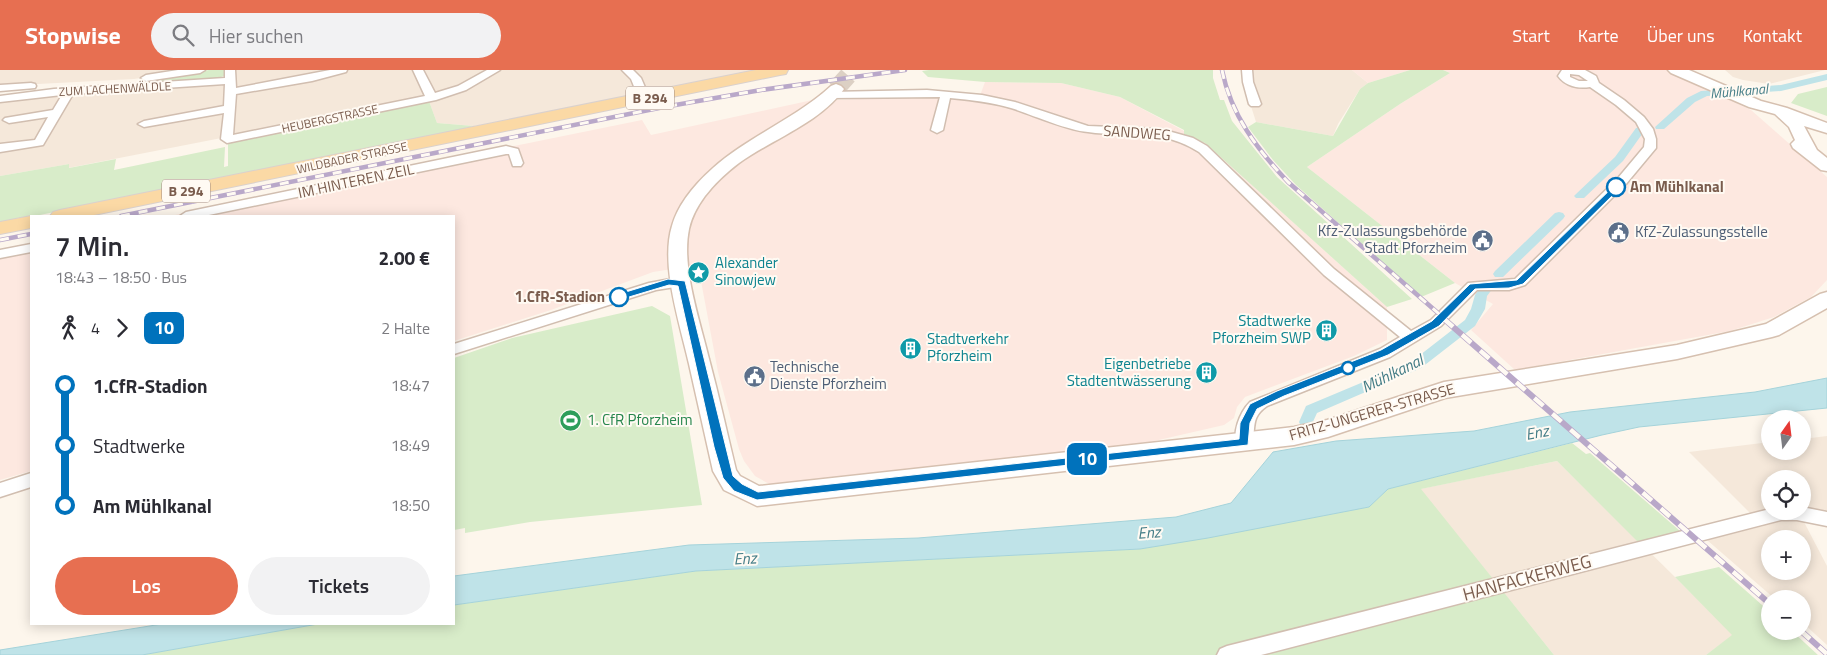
<!DOCTYPE html>
<html lang="de">
<meta charset="utf-8">
<style>
body{margin:0;font-family:"Titillium Web",sans-serif;background:#f2f2f3;color:#2b2b33;height:100vh;display:flex;flex-direction:column;font-size:19px;white-space:nowrap}
*{box-sizing:border-box;margin:0}
p{font-size:16px;color:#7c7c81}
.icon{flex:none;width:28px;height:28px;fill:none;stroke:currentColor;stroke-width:2;stroke-linecap:round;stroke-linejoin:round}
.map{position:relative;flex:1;overflow:hidden}
.sheet{position:absolute;left:30px;top:145px;width:425px;height:410px;display:flex;flex-direction:column;background:#fff;border-radius:0px;box-shadow:0 2px 12px #0003}
.sheet>*{flex:none}
.badge{padding:0 10px;border-radius:8px;font-size:18px;line-height:32px}
.needle{width:32px;rotate:14deg}
.controls{position:absolute;left:1761px;top:340px;display:grid;gap:10px}
.controls a{display:grid;place-items:center;width:50px;height:50px;border-radius:50%;background:#fff;box-shadow:0 2px 12px #0003;font-size:25px}
.map>.badge{position:absolute;translate:-50% -50%;box-shadow:0 0 0 2px #fff}
.legs{display:flex;align-items:center;gap:8px;height:55px;padding:0 25px;font-size:16px}
.legs p{margin-inline-start:auto}
.head{display:flex;align-items:center;justify-content:space-between;height:85px;padding:0 25px}
h1{font-size:28px;font-weight:600;line-height:38px}
.cta{display:flex;gap:10px;margin-top:auto;padding:10px 25px}
.cta a{flex:1;height:58px;border-radius:30px;background:#e76f51;color:#fff;font-size:20px;font-weight:600;line-height:58px;text-align:center}
.cta a+a{background:#f2f2f3;color:#2b2b33}
ul{padding:0 25px;list-style:none}
li{display:flex;align-items:center;gap:18px;height:60px;font-size:19px}
li i{display:grid;place-items:center;width:8px;height:100%;margin:0 6px;background:currentColor}
li i::after{content:'';width:12px;height:12px;margin:-6px;border:4px solid;border-radius:50%;background:#fff}
li p{margin-inline-start:auto}
li:first-child i{background:linear-gradient(#0000 50%,currentColor 0)}
li:last-child i{background:linear-gradient(currentColor 50%,#0000 0)}
header{display:flex;align-items:center;gap:30px;box-sizing:border-box;height:70px;padding:0 25px;background:#e76f51;color:#fff}
header strong{font-size:24px}
nav{display:flex;gap:28px;margin-inline-start:auto;font-size:18px}
.search{width:350px;height:45px;background:#f2f2f3;display:flex;align-items:center;gap:12px;box-sizing:border-box;padding:0 18px;border-radius:28px;color:#7c7c81;font-size:19px}
.map>svg:first-child{display:block}
.residential{fill:#f5e8da;fill-rule:evenodd}
.commercial{fill:#fde8e0}
.green{fill:#d8ecc9}
.water{fill:#bfe3e8;stroke:#a5d3da}
.lines{fill:none;stroke-linecap:round;stroke-linejoin:round}
.canal{fill:#bfe3e8;fill-rule:evenodd}
.secondary-tunnel{stroke:#dcd0c4;stroke-width:18;stroke-dasharray:18 9;stroke-linecap:butt}
.street-casing{stroke:#d1beb0;stroke-width:3}
.secondary-casing{stroke:#d6c0b0;stroke-width:3}
.primary-casing{stroke:#dad1cd;stroke-width:2}
.street{fill:#fff;fill-rule:evenodd}
.secondary{fill:#fff;fill-rule:evenodd}
.primary{fill:#fbd9a5;fill-rule:evenodd}
.rail-far1-casing{stroke:#b9a8c9;stroke-width:4.5}
.rail-casing{stroke:#b9a8c9;stroke-width:6}
.rail-far1{stroke:#fffaf3;stroke-width:3;stroke-dasharray:9;stroke-linecap:butt}
.rail{stroke:#fffaf3;stroke-width:4.5;stroke-dasharray:12;stroke-linecap:butt}
.line-1{fill:#0072bc;stroke:#fff}
.stop-1-dot{fill:#fff;stroke:#0072bc;stroke-width:2.5}
.labels{text-anchor:middle;stroke-width:4;stroke-linejoin:round;paint-order:stroke}
.far-street-label{font-size:12px;fill:#7a5c4d;stroke:#fffaf3}
.far-water-label{font-size:14px;font-style:italic;fill:#437c86;stroke:#fffaf3}
.shield{fill:#fffaf3;stroke:#a28b7f;stroke-width:1}
.shield-label{font-size:14px;font-weight:bold;fill:#7a5c4d}
.street-label{font-size:15px;fill:#7a5c4d;stroke:#fffaf3}
.stop-label{font-size:15px;font-weight:bold;fill:#7a5c4d;stroke:#fffaf3;text-anchor:start}
.service-label{font-size:15px;fill:#4e5e75;stroke:#fffaf3;text-anchor:start}
.culture-label{font-size:15px;fill:#0d838f;stroke:#fffaf3;text-anchor:start}
.leisure-label{font-size:15px;fill:#27864d;stroke:#fffaf3;text-anchor:start}
.water-label{font-size:16px;font-style:italic;fill:#437c86;stroke:#fffaf3}
.near-street-label{font-size:18px;fill:#7a5c4d;stroke:#fffaf3}
</style>
<header>
<strong>Stopwise</strong>
<div class="search"><svg class="icon" aria-label="search" viewBox="0 0 24 24"><circle cx="10" cy="10" r="6"/><path d="M15 15l6 6"/></svg>Hier suchen</div>
<nav><a>Start</a><a>Karte</a><a>Über uns</a><a>Kontakt</a></nav>
</header>
<div class="map">
<svg width="1827" height="585" viewBox="0 0 1827 585">
<rect width="100%" height="100%" fill="#fdf6ec"/>
<path class="residential" d="M0 0H192L134 9 0 16Z
M234 0H756L624 28 474 56 437 53 429 31 313 50 68 98 69 94 0 106V31L51 24 232 15Z
M1250 0H1352L1368 13 1360 19 1338 54 1333 66 1256 52 1251 36 1258 37Z
M1725 0H1825L1769 14 1743 10 1733 7Z
M1827 366V450L1804 452 1827 496V575L1803 553 1802 529H1775L1707 470 1763 456 1689 382 1770 372V381H1802L1803 369ZM1770 409H1802V441H1770ZM1770 469H1802V501H1770Z
M1557 391 1675 507 1733 565 1706 585H1554L1420 419Z"/>
<path class="commercial" d="M1352 0H1410L1368 13Z
M1443 0H1667L1751 40 1827 107V210L1811 227 1774 247 1730 261 1515 300 1471 260 1493 234 1455 213 1307 97 1400 34 1450 3Z
M985 12 1061 13 1120 27 1184 61V64L1205 73 1387 237V270L1354 286 1245 327 1237 337 1234 348 1224 355 1150 372 771 415 755 406 744 391 739 379 718 302 698 195 653 202 551 240 454 271V146H170L642 50 651 65 817 29 837 30 928 26 978 31Z
M31 174V401L0 410V181Z"/>
<path class="green" d="M209 0H224V6L215 9 156 13 158 8Z
M929 0H1213V8L1220 30H1224L1232 51 1277 107 1412 229 1387 237 1205 73 1184 64V60L1120 27 1061 13 985 12 928 7 922 1Z
M1410 0H1443L1450 3 1400 34 1307 97 1455 213 1421 227 1296 115 1273 90 1248 57 1256 52 1333 66 1360 19 1368 13Z
M1827 17V46L1791 33 1798 24Z
M429 31 437 53 474 56 413 70 0 153V106L69 94V98L116 89 114 100 225 77 224 97 228 96V72Z
M652 236 670 246 702 435 530 452 465 463V458L454 460V288L512 268Z
M1572 373 1586 384 1590 383 1680 461 1639 473 1557 391 1421 419 1554 585H142L317 554H454V535L696 501 1140 479 1369 437 1388 419Z
M1719 497 1770 542V561H1792L1818 585H1706L1732 565 1675 507Z"/>
<path class="water" d="M1827 308V338L1639 357 1602 365 1388 419 1369 437 1208 468 1140 479 696 501 454 535V506L689 475 918 468 1176 447 1231 433 1273 382 1336 371 1474 361 1570 342 1755 322Z
M162 554H318L142 585H0V580Z"/>
<g class="lines">
<path class="canal" d="M1827 4V10L1781 21 1707 26 1695 32 1664 59H1656L1655 57 1687 28 1701 21 1781 15Z
M1640 57 1645 60 1623 91 1584 128H1576L1574 126 1576 124 1615 87 1636 58Z
M1559 142 1563 143 1565 146 1563 149 1503 207H1495L1493 204 1495 201 1555 143Z
M1487 214 1493 218 1487 226 1485 239 1475 256 1421 298 1317 343 1311 356 1306 357 1301 356 1299 352 1306 336 1411 292 1465 250 1471 239 1475 225 1482 215Z"/>
<path class="secondary-tunnel" d="M836 19 853 0"/>
<defs>
<path id="street" d="M178 0H205L200 3 146 11 141 8 146 5Z
M225 0H235L236 18 330 0H347L346 2 312 11 236 24 233 65 425 26 413 0H423L435 23 458 16 487 0H500L466 20 436 30 227 73 221 69 224 43 144 57 138 54 144 51 224 36 225 14 73 24 43 75 0 82V74L35 70 48 47 9 53 3 50 5 48 53 40 62 25 0 32V26L54 19 225 8Z
M622 0H633L641 8 650 29 648 31H640L631 9Z
M1242 0H1252L1253 12 1261 34 1259 36H1251L1249 34 1243 12Z
M1585 0 1596 6 1599 13 1624 30 1644 47 1653 59 1656 69V78L1626 114 1525 215 1509 220H1477L1441 256 1390 287 1267 336C1248 349 1258 361 1250 377L1244 379 1238 377C1231 364 1240 342 1250 332L1380 279 1400 267 1324 205 1199 82C1162 58 1128 68 1088 62 1066 60 1033 45 1011 38 991 32 971 30 950 28L943 60 937 63 931 60 940 27 830 28 824 25 830 22 927 20 982 25 1015 32 1088 56 1161 59 1193 68 1207 76 1334 199 1411 261 1431 250 1468 213 1515 209 1618 108 1644 77 1645 69 1636 52 1616 35 1590 17C1578 19 1565 16 1558 6L1562 0ZM1570 4 1579 5 1588 11H1579L1570 7Z
M31 13 35 14 36 16 35 18 0 21V15Z
M506 76 518 79 523 93 521 96H513L509 84H506L204 146H180L186 142Z
M31 174V182L0 188V180Z
M676 208 687 211 689 214 687 217 682 219 675 217 656 220 454 284V274L649 213Z
M31 403V417L0 427V413Z
M1802 437 1827 442V456L1797 450H1781L1261 585H1217L1220 579 1227 576 1770 439V441H1802Z"/>
<path id="secondary" d="M1668 0H1689L1761 31 1787 38 1827 53V63L1804 56 1817 80 1827 88V101L1821 100 1793 78 1791 74 1795 70 1789 57 1775 44 1749 37 1671 3Z
M836 14 841 16 844 19C821 52 771 70 739 93 718 109 695 132 689 159 681 198 700 251 709 289 719 326 727 363 736 400L740 406 759 416 1294 357 1327 350 1444 312 1677 275 1766 254 1820 224 1827 222V238L1779 265 1772 267 1677 289 1445 328 1328 367 1294 375 757 436 724 420 713 401C705 365 697 330 689 294 680 254 660 195 672 156 678 134 696 113 713 98 749 66 795 49 831 16Z"/>
<path id="primary" d="M756 0H788L786 4 780 5 89 146H50L53 142 60 140Z
M31 146H33H31V158L0 164V152Z"/>
</defs>
<use href="#street" class="street-casing"/>
<use href="#secondary" class="secondary-casing"/>
<use href="#primary" class="primary-casing"/>
<use href="#street" class="street"/>
<use href="#secondary" class="secondary"/>
<use href="#primary" class="primary"/>
<defs>
<path id="rail-far1" d="M1222 0C1231 45 1257 79 1288 112L1446 250
M121 146 664 37 761 20 905 0
M0 170 31 164"/>
<path id="rail" d="M1444 249 1770 534
M1801 561 1827 584"/>
</defs>
<use href="#rail-far1" class="rail-far1-casing"/>
<use href="#rail" class="rail-casing"/>
<use href="#rail-far1" class="rail-far1"/>
<use href="#rail" class="rail"/>
</g>
<path class="line-1" d="M1616 114 1620 117 1619 119 1523 214 1509 218 1475 219 1439 256 1388 285 1284 326 1257 339 1250 353 1248 375 757 430 734 421 723 408 714 377 678 216 669 215 619 230 614 227 616 225 668 209 685 211 733 406 742 414 758 422 1239 369 1240 353 1250 334 1277 321 1381 280 1432 251 1470 214 1517 210Z"/>
<defs>
<symbol id="civic-disc" viewBox="-11 -11 22 22"><circle r="9.5" fill="#5c6f8a" stroke="#fffaf3"/><path d="M-.6-6.5H3V-4.5H.6V-3L4-1V1h2V6H-6V1h2V-1L-.6-3ZM-1.2 2.5V6h2.4V2.5Z" fill="#fff"/></symbol>
<symbol id="sight-disc" viewBox="-11 -11 22 22"><circle r="9.5" fill="#0f9aa8" stroke="#fffaf3"/><path d="M0-6L1.8-2.2L6-1.7L2.9 1.2L3.7 5.4L0 3.3L-3.7 5.4L-2.9 1.2L-6-1.7L-1.8-2.2Z" fill="#fff"/></symbol>
<symbol id="building-disc" viewBox="-11 -11 22 22"><circle r="9.5" fill="#0f9aa8" stroke="#fffaf3"/><path d="M-4-6H4V6H1V3H-1V6H-4ZM-2.5-4.3h1.7v1.8h-1.7ZM.8-4.3h1.7v1.8H.8ZM-2.5-1h1.7V.8h-1.7ZM.8-1h1.7V.8H.8Z" fill="#fff"/></symbol>
<symbol id="stadium-disc" viewBox="-11 -11 22 22"><circle r="9.5" fill="#2e9e5b" stroke="#fffaf3"/><path d="M0-5a6.5 5 0 1 0 0 10a6.5 5 0 1 0 0-10ZM-3.5-1.8h7v3.6h-7Z" fill="#fff"/></symbol>
</defs>
<g fill-rule="evenodd">
<use href="#civic-disc" x="1606" y="150" width="25" height="25"/>
<use href="#civic-disc" x="1470" y="158" width="25" height="25"/>
<use href="#sight-disc" x="686" y="190" width="25" height="25"/>
<use href="#building-disc" x="1314" y="248" width="25" height="25"/>
<use href="#building-disc" x="898" y="266" width="25" height="25"/>
<use href="#building-disc" x="1194" y="290" width="25" height="25"/>
<use href="#civic-disc" x="742" y="294" width="25" height="25"/>
<use href="#stadium-disc" x="558" y="338" width="25" height="25"/>
</g>
<g class="stop-1-dot">
<circle cx="1616" cy="117" r="9"/>
<circle cx="619" cy="227" r="9"/>
<circle cx="1348" cy="298" r="6"/>
</g>
<g class="labels">
<g class="far-street-label">
<text transform="translate(115 19) rotate(-3)" y="4">ZUM LACHENWÄLDLE</text>
<text transform="translate(330 49) rotate(-12)" y="4">HEUBERGSTRASSE</text>
<text transform="translate(352 88) rotate(-12)" y="4">WILDBADER STRASSE</text>
</g>
<g class="far-water-label">
<text transform="translate(1739 21) rotate(-5)" y="5">Mühlkanal</text>
</g>
<g class="shield">
<rect x="626" y="16.5" width="48" height="23" rx="4"/>
<rect x="162" y="109.5" width="48" height="23" rx="4"/>
</g>
<g class="shield-label">
<text x="650" y="33">B 294</text>
<text x="186" y="126">B 294</text>
</g>
<g class="street-label">
<text transform="translate(1137 63) rotate(4)" y="5">SANDWEG</text>
<text transform="translate(356 111) rotate(-12)" y="5">IM HINTEREN ZEIL</text>
<text transform="translate(1372 342) rotate(-16)" y="5">FRITZ-UNGERER-STRASSE</text>
</g>
<g class="stop-label">
<text x="1630" y="122">Am Mühlkanal</text>
<text x="605" y="232" text-anchor="end">1.CfR-Stadion</text>
</g>
<g class="service-label">
<text x="1467" y="166" text-anchor="end">Kfz-Zulassungsbehörde<tspan x="1467" dy="17">Stadt Pforzheim</tspan></text>
<text x="1635" y="167">KfZ-Zulassungsstelle</text>
<text x="770" y="302">Technische<tspan x="770" dy="17">Dienste Pforzheim</tspan></text>
</g>
<g class="culture-label">
<text x="715" y="198">Alexander<tspan x="715" dy="17">Sinowjew</tspan></text>
<text x="1311" y="256" text-anchor="end">Stadtwerke<tspan x="1311" dy="17">Pforzheim SWP</tspan></text>
<text x="927" y="274">Stadtverkehr<tspan x="927" dy="17">Pforzheim</tspan></text>
<text x="1191" y="299" text-anchor="end">Eigenbetriebe<tspan x="1191" dy="17">Stadtentwässerung</tspan></text>
</g>
<g class="leisure-label">
<text x="587" y="355">1. CfR Pforzheim</text>
</g>
<g class="water-label">
<text transform="translate(1392 303) rotate(-26)" y="6">Mühlkanal</text>
<text transform="translate(1537 362) rotate(-10)" y="6">Enz</text>
<text transform="translate(1149 462) rotate(-4)" y="6">Enz</text>
<text transform="translate(745 488) rotate(-3)" y="6">Enz</text>
</g>
<g class="near-street-label">
<text transform="translate(1527 508) rotate(-15)" y="6">HANFACKERWEG</text>
</g>
</g>
</svg>
<div class="controls">
<a><svg class="needle" viewBox="-14 -14 28 28"><path d="M0-13l5 13h-10z" fill="#e53935"/><path d="M0 13l5-13h-10z" fill="#7c7c81"/></svg></a>
<a><svg class="icon" aria-label="locate" viewBox="0 0 24 24"><circle cx="12" cy="12" r="6"/><path d="M12 2v4M12 18v4M2 12h4M18 12h4"/></svg></a>
<a>+</a>
<a>−</a>
</div>
<b class="badge" style="left:1087px;top:389px;background:#0072bc;color:#fff">10</b>
<section class="sheet">
<div class="head"><div><h1>7 Min.</h1><p>18:43 – 18:50 · Bus</p></div><b>2.00 €</b></div>
<div class="legs"><svg class="icon" aria-label="walk" viewBox="0 0 24 24"><circle cx="13" cy="4" r="2"/><path d="M13 8l-2 6 4 7M11 14l-3 7M7 12l3-4h3l4 4"/></svg>4<svg class="icon" aria-label="forward" viewBox="0 0 24 24"><path d="M9 5l7 7-7 7"/></svg><b class="badge" style="background:#0072bc;color:#fff">10</b><p>2 Halte</p></div>
<ul>
<li><i style="color:#0072bc"></i><b>1.CfR-Stadion</b><p>18:47</p></li>
<li><i style="color:#0072bc"></i><span>Stadtwerke</span><p>18:49</p></li>
<li><i style="color:#0072bc"></i><b>Am Mühlkanal</b><p>18:50</p></li>
</ul>
<div class="cta"><a>Los</a><a>Tickets</a></div>
</section>
</div>
